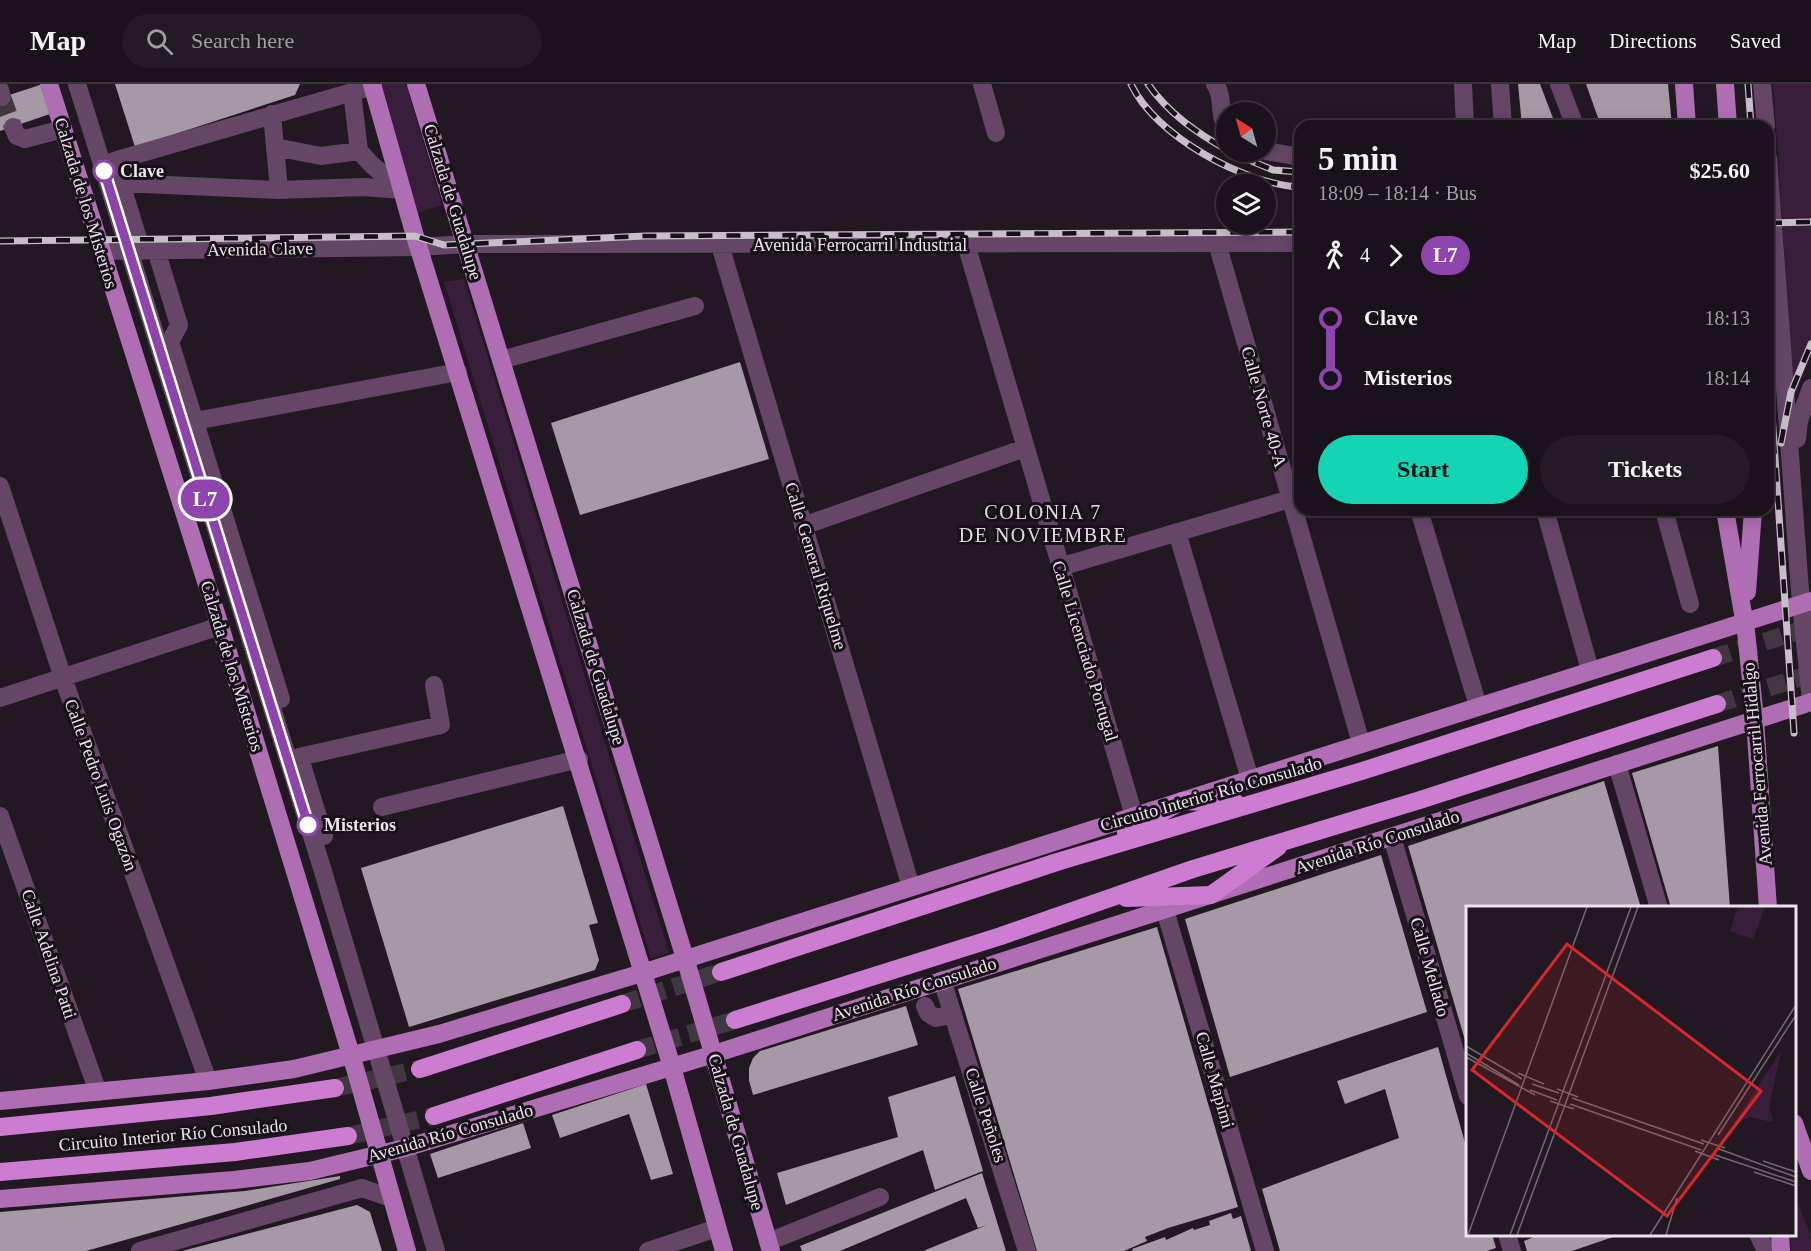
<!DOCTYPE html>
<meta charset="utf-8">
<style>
body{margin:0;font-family:Georgia,serif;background:#231b23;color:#f1f3f6;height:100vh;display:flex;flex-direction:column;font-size:22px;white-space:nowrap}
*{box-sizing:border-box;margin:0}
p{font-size:20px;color:#9f9ea2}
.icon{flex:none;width:33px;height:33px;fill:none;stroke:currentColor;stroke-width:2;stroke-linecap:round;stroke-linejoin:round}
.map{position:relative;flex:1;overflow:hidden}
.side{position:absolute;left:1294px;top:36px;width:480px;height:396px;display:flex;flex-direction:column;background:#1a121a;border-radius:18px;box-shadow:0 3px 15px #0003,0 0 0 2px #383239}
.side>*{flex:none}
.badge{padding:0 12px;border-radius:20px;font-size:21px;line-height:39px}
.needle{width:39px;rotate:323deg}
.controls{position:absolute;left:1216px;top:18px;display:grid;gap:12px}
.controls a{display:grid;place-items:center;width:60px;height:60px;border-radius:50%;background:#1a121a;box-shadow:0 3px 15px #0003,0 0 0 2px #383239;font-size:30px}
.map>.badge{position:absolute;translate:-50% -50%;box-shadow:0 0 0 3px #fff}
.legs{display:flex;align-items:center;gap:9px;height:66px;padding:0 24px;font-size:20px}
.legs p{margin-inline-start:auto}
.headline{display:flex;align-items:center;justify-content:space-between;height:102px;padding:0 24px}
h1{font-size:33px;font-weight:700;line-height:45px}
.cta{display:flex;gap:12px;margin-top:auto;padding:12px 24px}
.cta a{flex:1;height:69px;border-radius:36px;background:#13d5b3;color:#111;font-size:24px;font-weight:700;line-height:69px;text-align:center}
.cta a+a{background:#231b23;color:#f1f3f6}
ul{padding:0 24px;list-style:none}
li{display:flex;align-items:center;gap:21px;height:60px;font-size:22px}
li i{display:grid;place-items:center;width:9px;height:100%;margin:0 8px;background:currentColor}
li i::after{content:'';width:15px;height:15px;margin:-8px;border:4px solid;border-radius:50%;background:#1a121a}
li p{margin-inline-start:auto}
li:first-child i{background:linear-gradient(#0000 50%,currentColor 0)}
li:last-child i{background:linear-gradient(currentColor 50%,#0000 0)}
header{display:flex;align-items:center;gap:36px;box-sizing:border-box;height:84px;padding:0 30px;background:#1a121a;border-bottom:2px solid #383239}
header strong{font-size:28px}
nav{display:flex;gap:33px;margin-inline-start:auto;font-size:21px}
.search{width:420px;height:54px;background:#231b23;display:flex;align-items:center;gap:15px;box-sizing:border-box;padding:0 21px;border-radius:33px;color:#9f9ea2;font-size:22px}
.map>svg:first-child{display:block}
.green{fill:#381e3a}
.building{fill:#a599a5}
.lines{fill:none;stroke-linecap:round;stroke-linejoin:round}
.minor-tunnel{stroke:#403740;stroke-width:18;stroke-dasharray:18 9;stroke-linecap:butt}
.highway-tunnel{stroke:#403740;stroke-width:18;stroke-dasharray:18 9;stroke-linecap:butt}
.minor{stroke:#654667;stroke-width:18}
.major{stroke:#af6eb3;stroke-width:18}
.highway{stroke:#cc7dd1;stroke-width:18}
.rail-casing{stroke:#c7bfc7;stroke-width:7}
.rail{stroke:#181019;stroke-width:4.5;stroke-dasharray:14;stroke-linecap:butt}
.line-1-casing{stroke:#fff;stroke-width:14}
.line-1{stroke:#8e44ad;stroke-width:9}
.stop-1-dot{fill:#fff;stroke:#8e44ad;stroke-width:3}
.labels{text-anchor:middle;stroke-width:6;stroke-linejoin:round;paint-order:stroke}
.stop-label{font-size:18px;font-weight:bold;fill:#ebe4eb;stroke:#181019;text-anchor:start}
.street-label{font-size:18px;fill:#ebe4eb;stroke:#181019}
.neighbourhood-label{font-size:20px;letter-spacing:1.5px;fill:#e4d8e5;stroke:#181019}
.inset-road{fill:none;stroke:#726a72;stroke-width:1.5}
.view{fill:#d62828;fill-opacity:0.15;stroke:#d62828;stroke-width:3}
.inset-edge{fill:none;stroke:#ebe4eb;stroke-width:3}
</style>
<header>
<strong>Map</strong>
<div class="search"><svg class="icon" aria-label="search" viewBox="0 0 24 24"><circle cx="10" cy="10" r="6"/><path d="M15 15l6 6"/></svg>Search here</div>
<nav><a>Map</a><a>Directions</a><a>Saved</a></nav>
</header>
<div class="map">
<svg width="1811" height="1167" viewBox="0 0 1811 1167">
<rect width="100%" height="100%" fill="#221822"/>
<path class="green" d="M379 0H406L442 121 417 129Z
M1773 0H1811V272L1794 314Z
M464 195 669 869 651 874 444 198Z
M1795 1113 1811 1151V1167H1791L1790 1151 1794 1150Z"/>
<path class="building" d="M115 0H300L295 11 135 63Z
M1518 0H1540L1556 42H1522Z
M1586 0H1668L1672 42H1601Z
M40 1 50 30 0 47V14Z
M740 278 769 375 580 431 551 339Z
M1718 662 1730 824H1671L1632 689Z
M1604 697 1641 824H1467V963L1408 762Z
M563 722 598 839 589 841 599 876 595 886 409 943 361 784Z
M1381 771 1427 928 1230 993 1185 835Z
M1157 843 1238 1123 1168 1144 1145 1153 1147 1157 1124 1167H1037L958 905Z
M906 922 918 961 753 1011 749 996V984L753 974 760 967Z
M1438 963 1467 1066V1150H1492L1496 1164 1487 1167H1280L1262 1105 1399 1054 1385 1005 1345 1020 1337 997Z
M955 992 983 1087 935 1106 923 1066 786 1121 777 1089 898 1053 888 1013Z
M646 1000 673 1090 651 1096 629 1030 560 1054 552 1031Z
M523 1039 531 1064 438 1094 430 1070Z
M982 1089 1006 1167H923L987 1141 978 1144 966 1114 840 1167H802L800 1162Z
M340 1092V1095L249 1121 86 1167H0V1128L245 1107Z
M357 1121 370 1128 382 1167H182Z
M1231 1129 1233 1135 1241 1132 1251 1167H1133L1132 1165 1165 1153 1166 1156 1193 1144 1194 1146 1210 1141 1209 1137Z
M1541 1150H1619V1151L1572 1167H1527L1524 1157Z"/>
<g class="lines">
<path class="minor-tunnel" d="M2 13 13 43"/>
<path class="highway-tunnel" d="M1713 574 1811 543
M1717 620 1811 590
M622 920 721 888
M637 966 735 936
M335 1004 420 985
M348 1052 434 1032"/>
<path class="minor" d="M77 0 322 784 436 1167
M982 0 996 49
M1215 0C1225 14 1217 29 1227 44
M1463 0 1465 42
M1500 0 1503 42
M1559 0 1575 42
M1762 0 1766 42
M0 6 2 13
M272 30 279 106
M13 43 17 52 25 55 63 45
M275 63 321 72 359 67 352 8
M359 67 373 82 402 106
M1266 67 1300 73
M1768 74 1801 520 1811 616
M114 77 373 2
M118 90 142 167
M121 99 279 106 363 103 402 106
M1217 159 1361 659
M966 160 1134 732
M720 161 911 803
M156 166 179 241 170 258 281 615
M101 167 419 163 467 160 1300 159
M501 276 695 222
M195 337 458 288
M1797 355 1799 337 1811 304
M0 402 63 594 208 997
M1419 426 1478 622
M1545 426 1590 586
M1664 426 1690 520
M803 442 1025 364
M1177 448 1250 695
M1060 483 1290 415
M0 614 220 542
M299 673 441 641 434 601
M301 678 324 752
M1617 680 1659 824
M382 723 579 675
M0 732 98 1008
M1392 753 1468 1012
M1165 826 1265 1167
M942 896 1027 1167
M925 922 928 929 936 934 953 930
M1507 1150 1512 1167
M1758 1150 1766 1167
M768 1158 880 1113
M140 1167 362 1104 391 1114
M648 1167 717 1144"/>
<path class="major" d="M49 0 220 542 355 984 407 1167
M372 0 415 152 672 983 724 1167
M416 0 688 884 771 1167
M1684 0 1687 42
M1725 0 1728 42
M1725 426 1746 547 1755 636 1768 824
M1747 508 1753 426
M0 1017 208 997 294 985 439 950 642 889 1811 517
M1794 1039 1811 1087
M0 1115 234 1096 310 1087 405 1064 714 970 1811 618
M1780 1150 1781 1167"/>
<path class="highway" d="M1126 749 1182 717 1236 719
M1126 814 1211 811 1278 763
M721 888 1057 778 1362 687 1713 574
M735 936 1001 852 1193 785 1420 716 1717 620
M420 985 622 920
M434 1032 637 966
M0 1043 211 1022 335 1004
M0 1088 235 1068 348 1052"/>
<defs>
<path id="rail" d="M1131 0C1155 52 1244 100 1300 103
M1148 0C1168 29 1197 49 1227 66
M1748 0 1751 42
M1230 68 1273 86 1300 88
M1768 139 1811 138
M0 157 415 152 444 161 645 152 1300 148
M1768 272 1794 649
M1781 359 1791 308 1811 260"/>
</defs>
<use href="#rail" class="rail-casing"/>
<use href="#rail" class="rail"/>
</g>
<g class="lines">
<defs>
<path id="line-1" d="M104 87 308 741"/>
</defs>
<use href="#line-1" class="line-1-casing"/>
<use href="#line-1" class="line-1"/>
</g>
<g class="stop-1-dot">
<circle cx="104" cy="87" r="10"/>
<circle cx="308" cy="741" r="10"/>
</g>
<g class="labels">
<g class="stop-label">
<text x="120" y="93">Clave</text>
<text x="324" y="747">Misterios</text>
</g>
<g class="street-label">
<text transform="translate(453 118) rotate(73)" y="6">Calzada de Guadalupe</text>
<text transform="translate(86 119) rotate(73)" y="6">Calzada de los Misterios</text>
<text x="860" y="167">Avenida Ferrocarril Industrial</text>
<text transform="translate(260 165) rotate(-1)" y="6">Avenida Clave</text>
<text transform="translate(1264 323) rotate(74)" y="6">Calle Norte 40-A</text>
<text transform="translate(816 482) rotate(73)" y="6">Calle General Riquelme</text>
<text transform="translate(1085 567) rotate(73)" y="6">Calle Licenciado Portugal</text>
<text transform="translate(232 582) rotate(73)" y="6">Calzada de los Misterios</text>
<text transform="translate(596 583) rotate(73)" y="6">Calzada de Guadalupe</text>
<text transform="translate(1757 680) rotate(-95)" y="6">Avenida Ferrocarril Hidalgo</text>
<text transform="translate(101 701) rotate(70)" y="6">Calle Pedro Luis Ogazón</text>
<text transform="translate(1211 710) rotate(-16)" y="6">Circuito Interior Río Consulado</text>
<text transform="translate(1377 758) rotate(-18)" y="6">Avenida Río Consulado</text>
<text transform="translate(49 870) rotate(71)" y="6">Calle Adelina Patti</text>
<text transform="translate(1430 883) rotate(74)" y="6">Calle Mellado</text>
<text transform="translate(914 905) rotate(-18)" y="6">Avenida Río Consulado</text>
<text transform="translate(1215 996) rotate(74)" y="6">Calle Mapimi</text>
<text transform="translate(986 1031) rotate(72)" y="6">Calle Peñoles</text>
<text transform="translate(736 1048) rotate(74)" y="6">Calzada de Guadalupe</text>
<text transform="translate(450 1049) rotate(-16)" y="6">Avenida Río Consulado</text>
<text transform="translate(173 1051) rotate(-5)" y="6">Circuito Interior Río Consulado</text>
</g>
<g class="neighbourhood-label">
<text x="1043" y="435">COLONIA 7<tspan x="1043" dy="23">DE NOVIEMBRE</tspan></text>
</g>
</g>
<g transform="translate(1466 822)">
<rect width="330" height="330" fill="#221822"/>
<path d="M272 1H299L287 33 264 25ZM315 145 303 201 307 213 305 216 285 211 268 217Z" fill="#381e3a"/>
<path class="inset-road" d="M0 140 56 173M0 147 53 179M0 151 69 189M52 167 78 178M66 178 93 187M91 183 112 191M64 184 91 194M106 192 238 238M84 195 108 203M104 198 235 244M252 229 330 109M235 234 259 242M253 243 330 271M229 245 253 254M249 249 330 276M297 255 330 266M288 266 330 280M2 329 121 1M44 329 165 1M51 329 172 1M184 329 330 99M200 329 211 292"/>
<path class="view" d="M101 38 295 185 201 310 6 164Z"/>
<rect width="330" height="330" class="inset-edge"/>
</g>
</svg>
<div class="controls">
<a><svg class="needle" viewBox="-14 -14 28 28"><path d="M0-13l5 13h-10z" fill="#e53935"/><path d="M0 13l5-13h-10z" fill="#9f9ea2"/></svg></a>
<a><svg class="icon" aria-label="layers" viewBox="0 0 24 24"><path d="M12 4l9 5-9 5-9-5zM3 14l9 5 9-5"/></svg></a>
</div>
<b class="badge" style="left:205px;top:415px;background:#8e44ad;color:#fff">L7</b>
<section class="side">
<div class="headline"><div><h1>5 min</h1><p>18:09 – 18:14 · Bus</p></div><b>$25.60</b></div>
<div class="legs"><svg class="icon" aria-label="walk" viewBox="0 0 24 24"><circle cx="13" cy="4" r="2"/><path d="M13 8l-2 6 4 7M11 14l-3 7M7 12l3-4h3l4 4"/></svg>4<svg class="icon" aria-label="forward" viewBox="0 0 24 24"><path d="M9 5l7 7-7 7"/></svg><b class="badge" style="background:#8e44ad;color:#fff">L7</b></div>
<ul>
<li><i style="color:#8e44ad"></i><b>Clave</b><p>18:13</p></li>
<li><i style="color:#8e44ad"></i><b>Misterios</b><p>18:14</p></li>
</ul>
<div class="cta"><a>Start</a><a>Tickets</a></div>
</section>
</div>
